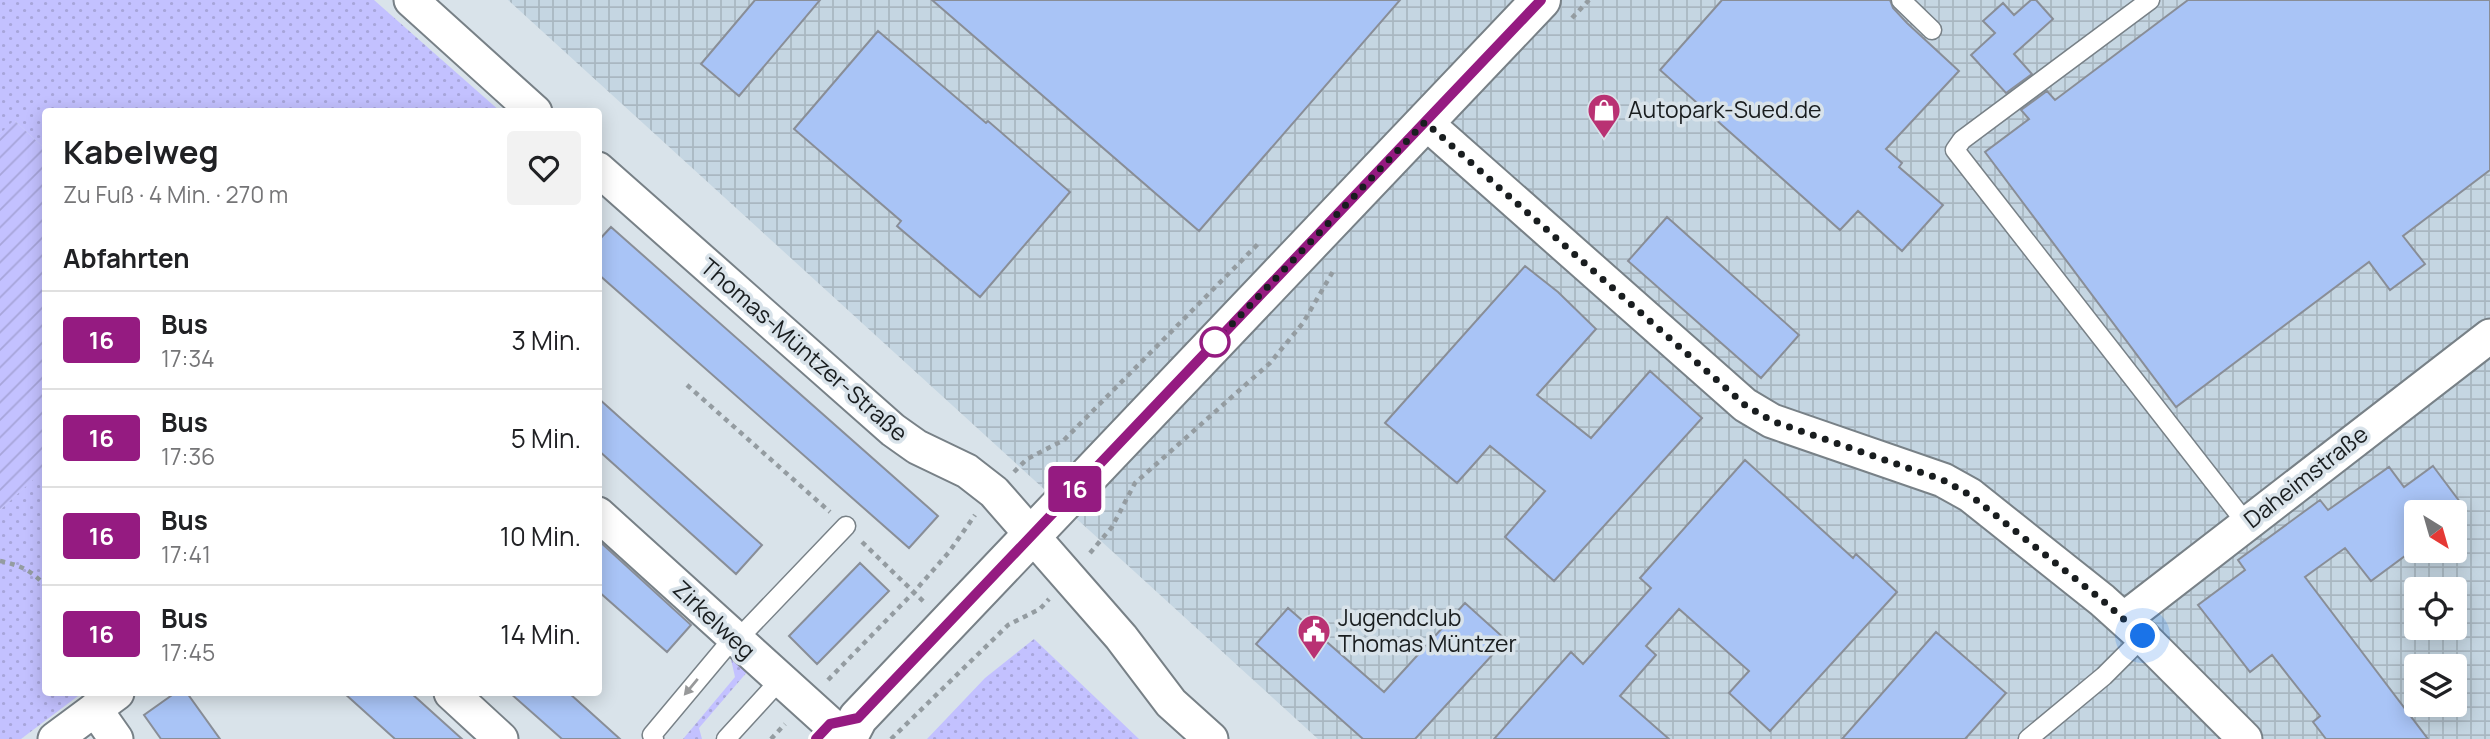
<!DOCTYPE html>
<html lang="de">
<meta charset="utf-8">
<style>
body{margin:0;font-family:Manrope,sans-serif;background:#f2f2f2;color:#202124;height:100vh;display:flex;flex-direction:column;font-size:26px;white-space:nowrap}
*{box-sizing:border-box;margin:0}
p{font-size:23px;color:#757577}
.icon{flex:none;width:38px;height:38px;fill:none;stroke:currentColor;stroke-width:2;stroke-linecap:round;stroke-linejoin:round}
.map{position:relative;flex:1;overflow:hidden}
.drawer{position:absolute;left:42px;top:108px;width:560px;height:588px;display:flex;flex-direction:column;background:#fff;border-radius:7px;box-shadow:0 4px 18px #0003}
.drawer>*{flex:none}
.badge{padding:0 14px;border-radius:5px;font-size:24px;line-height:46px}
.needle{width:46px;rotate:143deg}
.buttons{position:absolute;left:2404px;top:500px;display:grid;gap:14px}
.buttons a{display:grid;place-items:center;width:63px;height:63px;border-radius:7px;background:#fff;box-shadow:0 4px 18px #0003;font-size:35px}
.you{position:absolute;width:35px;height:35px;margin:-18px;border:5px solid #fff;border-radius:50%;background:#1a73e8;box-shadow:0 0 0 10px #1a73e833}
.map>.badge{position:absolute;translate:-50% -50%;box-shadow:0 0 0 4px #fff}
h2{padding:0 21px;font-size:26px;line-height:63px}
.round{display:grid;place-items:center;flex:none;width:74px;height:74px;border-radius:7px;background:#f2f2f2}
.summary{display:flex;align-items:center;justify-content:space-between;height:119px;padding:0 21px}
h1{font-size:33px;font-weight:700;line-height:52px}
ul{padding:0;list-style:none}
li{display:flex;align-items:center;gap:21px;height:98px;padding:0 21px;border-top:2px solid #e0e0e0}
li div{flex:1}
li b{display:block;font-size:26px}
li em{font-style:normal}
li .badge{min-width:77px;font-weight:700;text-align:center}
.map>svg:first-child{display:block}
.industrial{fill:url(#industrial-grid);fill-rule:evenodd}
.grass{fill:url(#grass-dots)}
.garden{fill:url(#garden-furrows)}
.building{fill:#a9c4f6;stroke:#898e97;stroke-width:2}
.lines{fill:none;stroke-linecap:round;stroke-linejoin:round}
.lane-casing{stroke:#788187;stroke-width:21}
.street-casing{stroke:#788187;stroke-width:37}
.secondary-casing{stroke:#788187;stroke-width:42}
.path{stroke:#949ca1;stroke-width:4.5;stroke-dasharray:5 5;stroke-linecap:butt}
.lane{stroke:#fff;stroke-width:18}
.street{stroke:#fff;stroke-width:33}
.secondary{stroke:#fff;stroke-width:38}
.oneway{fill:#98999a}
.line-casing{stroke:#fff;stroke-width:16}
.line{stroke:#951b81;stroke-width:10}
.walk{stroke:#191d1f;stroke-width:7;stroke-dasharray:0 12.6}
.stop-dot{fill:#fff;stroke:#951b81;stroke-width:3.5}
.labels{text-anchor:middle;stroke-width:7;stroke-linejoin:round;paint-order:stroke}
.poi-label{font-size:23px;fill:#191d1f;stroke:#d9e3ea;text-anchor:start}
.street-label{font-size:23px;fill:#191d1f;stroke:#d9e3ea}
</style>
<div class="map">
<svg width="2490" height="739" viewBox="0 0 2490 739">
<defs>
<pattern id="industrial-grid" width="8" height="8" patternUnits="userSpaceOnUse" patternTransform="scale(1.75)"><rect width="8" height="8" fill="#c5d6e2"/><path d="M0 4h8M4 0v8" fill="none" stroke="#a9b7c1"/></pattern>
<pattern id="grass-dots" width="8" height="8" patternUnits="userSpaceOnUse" patternTransform="scale(1.75)"><rect width="8" height="8" fill="#c3c1ff"/><path d="M2 2h.1M6 6h.1" fill="none" stroke="#a7a5da" stroke-width="1.8" stroke-linecap="round"/></pattern>
<pattern id="garden-furrows" width="10" height="10" patternUnits="userSpaceOnUse" patternTransform="scale(1.75)"><rect width="10" height="10" fill="#c3c1ff"/><path d="M-1 1l2-2M0 10L10 0M9 11l2-2" fill="none" stroke="#a7a5da"/></pattern>
</defs>
<rect width="100%" height="100%" fill="#d9e3ea"/>
<path class="industrial" d="M508 0H2490V739H1318ZM2417 513H2455V551H2417ZM2417 590H2455V628H2417ZM2417 667H2455V705H2417Z"/>
<path class="grass" d="M0 0H374L501 112H46L45 149 15 121 0 134Z
M45 468 46 693H82L21 739H0V510Z
M1034 639 1139 739H927L985 678Z
M730 655 754 664 699 728 702 739H683L735 677Z"/>
<path class="garden" d="M14 120 45 149 46 468 0 510V134Z"/>
<path class="building" d="M755 0H820L739 96 701 64Z
M932 0H1400L1199 231Z
M1722 0H1890L1893 8 1907 23 1959 71 1886 149 1902 163 1899 167 1943 205 1902 251 1858 211 1840 230 1660 70Z
M2031 0H2036L2053 19 2014 54 2032 74 2006 93 1971 55 1995 33 1983 21 2003 3 2014 15Z
M2188 0H2490V170L2403 236 2425 264 2390 290 2369 262 2176 407 1985 152 2029 119 2021 110 2047 91 2055 100Z
M878 31 986 123 988 121 1070 192 980 297 897 226 901 221 794 129Z
M1667 217 1799 335 1761 378 1628 261Z
M611 227 938 516 909 548 598 274V241Z
M1525 266 1558 292 1596 329 1537 395 1591 438 1650 371 1702 418 1554 581 1505 537 1545 491 1490 446 1457 483 1385 423Z
M598 398 762 545 736 574 598 450Z
M1745 460 1853 558 1856 554 1897 592 1770 731 1729 693 1749 671 1679 609 1646 646 1656 655 1620 696 1669 739H1494L1571 652 1583 664 1651 588 1640 578Z
M2433 466 2466 510 2455 519V513H2417V547L2371 581 2345 548 2305 577 2428 739H2326L2313 722 2320 716 2272 655 2250 672 2198 605 2245 570 2238 560 2320 500 2328 510 2389 467 2404 487Z
M598 540 691 625 667 652 598 591Z
M860 563 889 591 817 664 789 636Z
M1465 603 1506 640 1415 739H1363L1256 644 1288 608 1384 692Z
M1936 632 2006 693 1965 739H1842Z
M175 693H187L220 739H161L144 715Z
M344 693H411L462 739H395Z
M510 693H569L620 739H562Z"/>
<g class="lines">
<defs>
<path id="lane" d="M1901 0 1932 30
M2150 0 1962 140 1955 150 2246 523
M737 640 846 526
M654 739 652 735 734 637
M726 739 780 680
M2028 739 2104 676 2143 637"/>
<path id="street" d="M411 0 535 112
M1425 122 1745 405 1772 421 1943 480 1970 495 2102 600 2143 637 2245 739
M598 169 893 430 917 447 967 471 994 492 1121 637 1171 703 1211 739
M598 514 830 724
M2124 619 2490 336
M451 693 501 739
M95 709 116 739
M55 739 117 693"/>
<path id="secondary" d="M847 739 858 718 1541 0"/>
</defs>
<use href="#lane" class="lane-casing"/>
<use href="#street" class="street-casing"/>
<use href="#secondary" class="secondary-casing"/>
<path class="path" d="M1572 18 1589 0
M687 385 830 512
M1014 472 1027 459 1064 440 1259 243
M862 542 924 602
M1090 553 1112 527 1135 483 1270 363 1303 323 1335 268
M0 561C20 565 33 571 46 587
M828 680 914 592 949 552 975 515
M771 739 785 724
M891 739 1008 625 1040 609 1049 599"/>
<use href="#lane" class="lane"/>
<use href="#street" class="street"/>
<use href="#secondary" class="secondary"/>
</g>
<defs><path id="oneway-solid" d="M-6-.8H1V-3.2L6.5 0L1 3.2V.8H-6Z" transform="scale(1.75)"/></defs>
<use class="oneway" href="#oneway-solid" transform="translate(691 687) rotate(130)"/>
<g class="lines">
<defs>
<path id="line" d="M816 739 830 724 858 718 1541 0"/>
</defs>
<use href="#line" class="line-casing"/>
<use href="#line" class="line"/>
<path class="walk" d="M1215 342 1425 122 1745 405 1772 421 1943 480 1970 495 2102 600 2143 636"/>
</g>
<defs>
<symbol id="shop-pin" viewBox="-11 -11 22 30"><path d="M0 17L-7.5 6A9.5 9.5 0 1 1 7.5 6Z" fill="#b93273" stroke="#d9e3ea"/><path d="M-5-2.5h2.3a2.7 3.5 0 0 1 5.4 0H5L5.5 6h-11ZM-1.5-2.5h3a1.5 2.3 0 0 0-3 0Z" fill="#fff"/></symbol>
<symbol id="civic-pin" viewBox="-11 -11 22 30"><path d="M0 17L-7.5 6A9.5 9.5 0 1 1 7.5 6Z" fill="#b93273" stroke="#d9e3ea"/><path d="M-.6-6.5H3V-4.5H.6V-3L4-1V1h2V6H-6V1h2V-1L-.6-3ZM-1.2 2.5V6h2.4V2.5Z" fill="#fff"/></symbol>
</defs>
<g fill-rule="evenodd">
<use href="#shop-pin" x="1585" y="91" width="38" height="52"/>
<use href="#civic-pin" x="1295" y="612" width="38" height="52"/>
</g>
<circle class="stop-dot" cx="1215" cy="342" r="14"/>
<g class="labels">
<g class="poi-label">
<text x="1628" y="118">Autopark-Sued.de</text>
<text x="1338" y="626">Jugendclub<tspan x="1338" dy="26">Thomas Müntzer</tspan></text>
</g>
<g class="street-label">
<text transform="translate(804 350) rotate(41)" y="8">Thomas-Müntzer-Straße</text>
<text transform="translate(2306 477) rotate(-38)" y="8">Daheimstraße</text>
<text transform="translate(714 620) rotate(43)" y="8">Zirkelweg</text>
</g>
</g>
</svg>
<div class="buttons">
<a><svg class="needle" viewBox="-14 -14 28 28"><path d="M0-13l5 13h-10z" fill="#e53935"/><path d="M0 13l5-13h-10z" fill="#757577"/></svg></a>
<a><svg class="icon" aria-label="locate" viewBox="0 0 24 24"><circle cx="12" cy="12" r="6"/><path d="M12 2v4M12 18v4M2 12h4M18 12h4"/></svg></a>
<a><svg class="icon" aria-label="layers" viewBox="0 0 24 24"><path d="M12 4l9 5-9 5-9-5zM3 14l9 5 9-5"/></svg></a>
</div>
<div class="you" style="left:2143px;top:636px"></div>
<b class="badge" style="left:1075px;top:489px;background:#951b81;color:#fff">16</b>
<section class="drawer">
<div class="summary"><div><h1>Kabelweg</h1><p>Zu Fuß · 4 Min. · 270 m</p></div><a class="round"><svg class="icon" aria-label="heart" viewBox="0 0 24 24"><path d="M12 20l-8-8c-3-5 5-10 8-4 3-6 11-1 8 4z"/></svg></a></div>
<h2>Abfahrten</h2>
<ul>
<li><span class="badge" style="background:#951b81;color:#fff">16</span><div><b>Bus</b><p>17:34</p></div><em>3 Min.</em></li>
<li><span class="badge" style="background:#951b81;color:#fff">16</span><div><b>Bus</b><p>17:36</p></div><em>5 Min.</em></li>
<li><span class="badge" style="background:#951b81;color:#fff">16</span><div><b>Bus</b><p>17:41</p></div><em>10 Min.</em></li>
<li><span class="badge" style="background:#951b81;color:#fff">16</span><div><b>Bus</b><p>17:45</p></div><em>14 Min.</em></li>
</ul>
</section>
</div>
